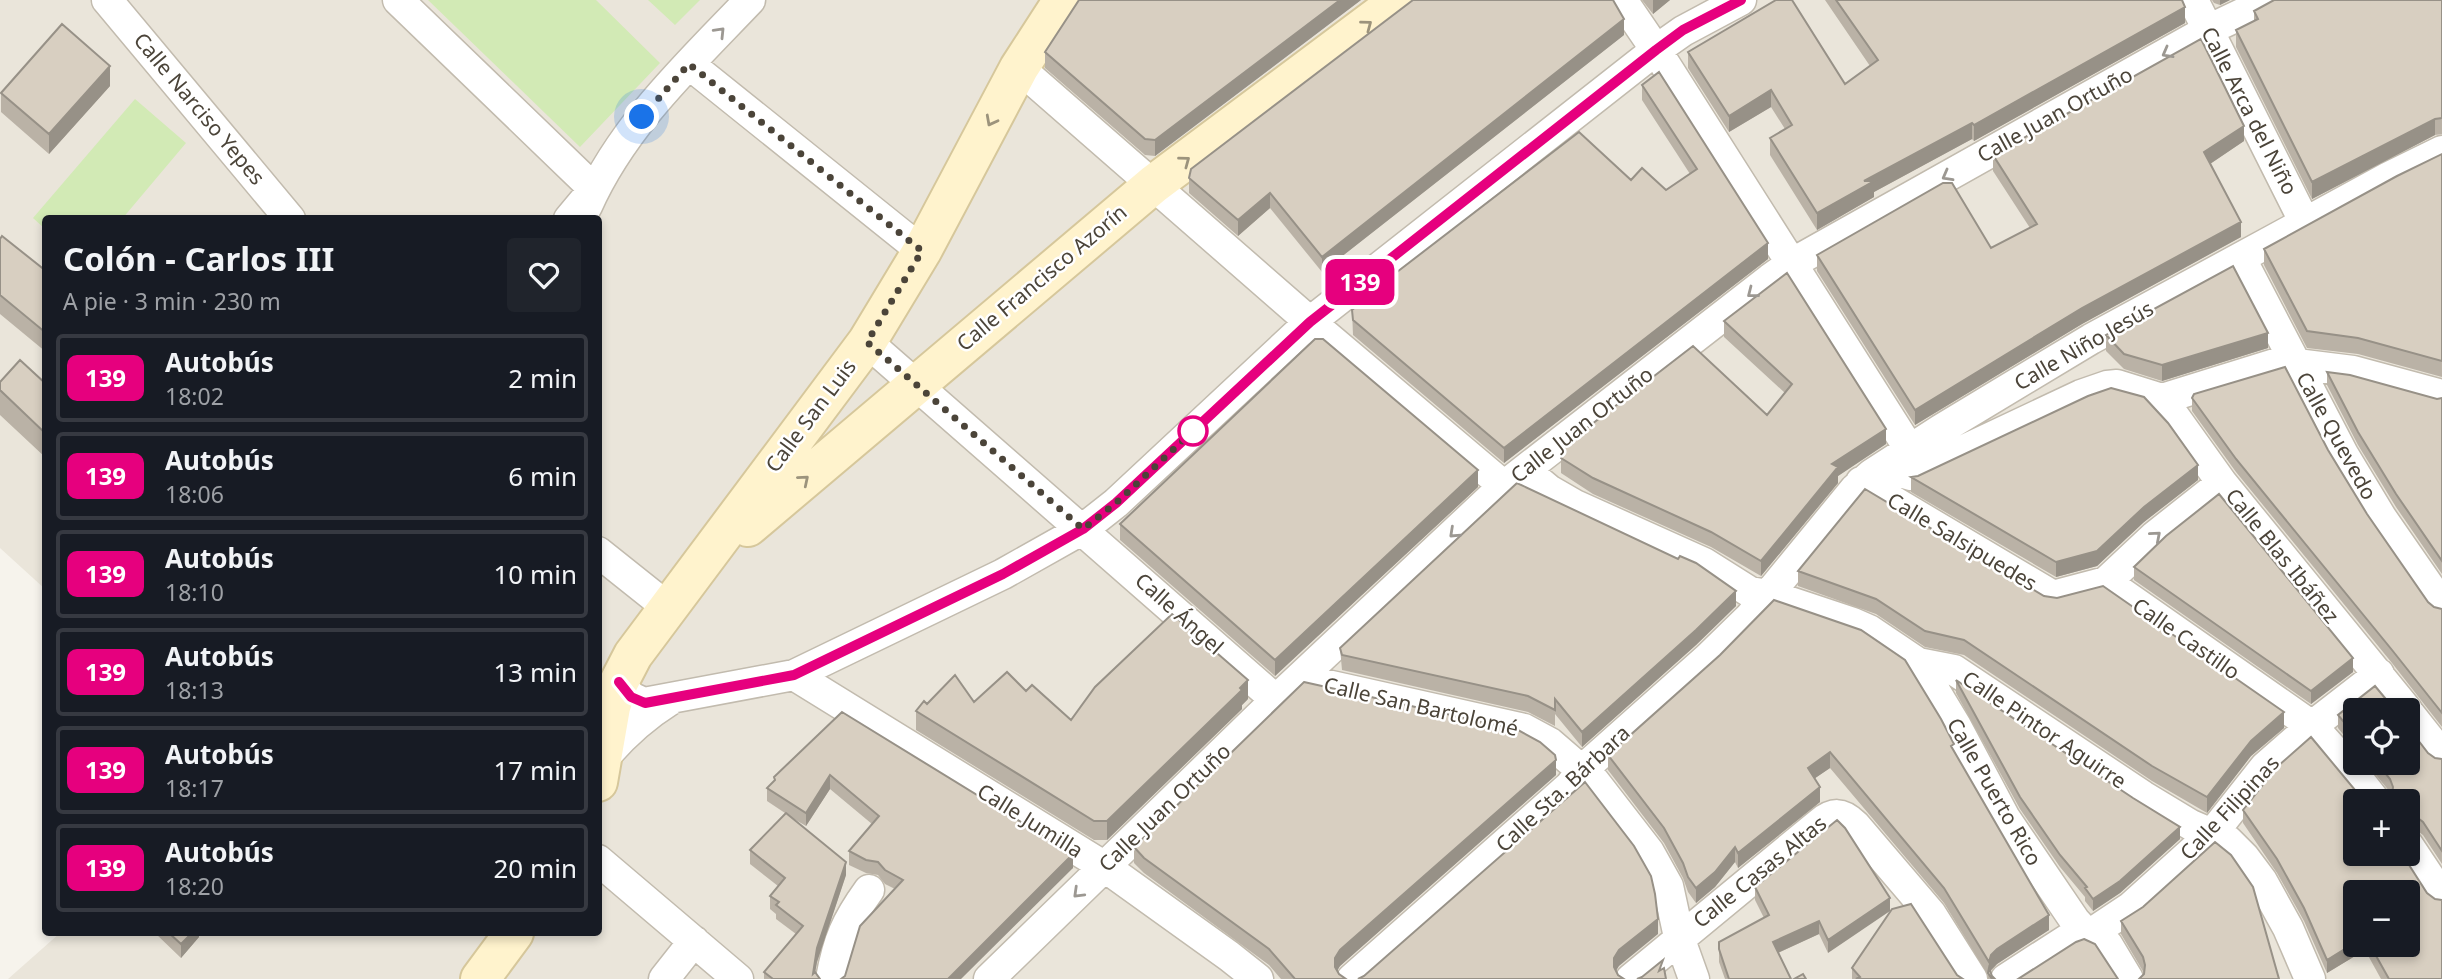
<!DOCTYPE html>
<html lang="es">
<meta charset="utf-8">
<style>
body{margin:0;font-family:"Noto Sans",sans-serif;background:#20242c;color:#f1f3f6;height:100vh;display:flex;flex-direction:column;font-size:26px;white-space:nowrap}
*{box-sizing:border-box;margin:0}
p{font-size:23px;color:#9ea1a6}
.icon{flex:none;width:38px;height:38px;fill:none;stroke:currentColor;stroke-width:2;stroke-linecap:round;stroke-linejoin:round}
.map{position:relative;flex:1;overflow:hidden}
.drawer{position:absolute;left:42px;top:215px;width:560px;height:721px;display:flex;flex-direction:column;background:#171b24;border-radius:7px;box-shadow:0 4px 10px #0003}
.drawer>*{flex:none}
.badge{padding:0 14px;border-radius:10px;font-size:24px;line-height:46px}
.fabs{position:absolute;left:2343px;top:698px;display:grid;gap:14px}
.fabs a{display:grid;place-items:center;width:77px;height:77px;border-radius:7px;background:#171b24;box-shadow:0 4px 10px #0003;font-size:35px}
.you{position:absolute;width:35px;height:35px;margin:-18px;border:5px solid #fff;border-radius:50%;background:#1a73e8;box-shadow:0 0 0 10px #1a73e833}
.map>.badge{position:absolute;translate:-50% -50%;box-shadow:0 0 0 4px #fff}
.round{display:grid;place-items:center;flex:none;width:74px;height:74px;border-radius:7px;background:#20242c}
.head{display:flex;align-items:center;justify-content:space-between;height:119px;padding:0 21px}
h1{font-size:33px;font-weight:700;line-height:52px}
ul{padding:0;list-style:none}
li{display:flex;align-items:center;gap:21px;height:88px;margin:0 14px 10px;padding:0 7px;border:4px solid #363941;border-radius:7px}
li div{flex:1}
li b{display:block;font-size:26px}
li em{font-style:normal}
li .badge{min-width:77px;font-weight:700;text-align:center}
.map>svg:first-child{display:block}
.residential{fill:#eae5da;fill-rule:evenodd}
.green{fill:#d2eab5}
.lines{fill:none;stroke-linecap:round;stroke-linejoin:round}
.minor-casing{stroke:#c2bbae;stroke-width:33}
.secondary-casing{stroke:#d6c79b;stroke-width:42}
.minor{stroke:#fff;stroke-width:30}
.secondary{stroke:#fff3cd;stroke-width:38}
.wall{fill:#bab2a6;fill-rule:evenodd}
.shaded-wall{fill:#979187}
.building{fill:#d8cfc1;stroke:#979187;stroke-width:2}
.oneway{stroke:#9c937c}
.oneway2{stroke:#9c9892}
.line-casing{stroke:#fff;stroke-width:16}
.line{stroke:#e6007e;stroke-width:10}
.walk{stroke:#4b4439;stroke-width:7;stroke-dasharray:0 12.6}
.stop-dot{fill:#fff;stroke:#e6007e;stroke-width:3.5}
.labels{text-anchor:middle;stroke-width:5;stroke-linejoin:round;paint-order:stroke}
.street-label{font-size:21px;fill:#4b4439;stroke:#fff}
</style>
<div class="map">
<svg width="2442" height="979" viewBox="0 0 2442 979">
<rect width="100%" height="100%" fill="#f6f3ec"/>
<path class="residential" d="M0 0H2442V979H8L60 933H598V219H46L45 589 0 548ZM2356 710H2408V763H2356ZM2356 802H2408V854H2356ZM2356 892H2408V945H2356Z"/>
<path class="green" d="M428 0H596L660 63 580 147Z
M648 0H700L675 25Z
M135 99 186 143 122 219H46L45 229 33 218Z"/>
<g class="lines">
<defs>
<path id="minor" d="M107 0 290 219
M398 0 594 189 569 219
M1622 0 1656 50 1910 450
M2193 0 2305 223
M689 64 922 251
M1019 68 1310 322 1504 486
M587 206C623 125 690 63 750 0
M2241 259 2343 454 2381 517 2442 605
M867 342 1276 700
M2162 399 2222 483 2407 710
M1883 467 1911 475 2081 395 2107 386 2117 385 2162 399 2281 362 2353 371 2442 395
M1525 470 1549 490 1575 505 1704 563 1750 592 1769 595 1853 623 1869 630 1918 663 1954 670 2143 796 2191 825 2228 841 2244 857 2262 881 2288 928 2310 979
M1861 482 2053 596 2106 582 2155 536 2222 483
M598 552 667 607
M2106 582 2312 726 2347 765 2376 802
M1918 663 1956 726 2005 818 2075 921 2086 933 2107 944 2128 979
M794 675 1105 867 1229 956 1258 979
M1300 679 1524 729 1550 743 1594 781 1649 852 1668 886 1679 937 1694 979
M619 682 631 697 644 703 794 675 1003 574 1083 529 1116 503 1310 322 1656 50 1683 31 1741 0
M2408 712 2442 755
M603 759C623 735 643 717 670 700
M2408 845 2442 896
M598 860 738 979
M664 979 694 941
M831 979C838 940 846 922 869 890
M989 979 1276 700 1504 486 1770 279 1791 264 2208 30 2271 0
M1352 979 1570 786 1581 771 1708 658 1750 617 1855 489 1872 474 1940 430 2091 339 2389 177 2442 151
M1631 979 1819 824C1833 812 1842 812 1855 825L1931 914 1972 979
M2006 979 2068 939 2098 929 2131 907 2212 834 2265 767 2312 726 2379 674"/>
<path id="secondary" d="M748 527 1154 184 1400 0
M598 782 611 707 619 682 633 655 867 342 922 251 1019 68 1063 0
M480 979 514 933"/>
</defs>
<use href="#minor" class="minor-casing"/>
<use href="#secondary" class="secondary-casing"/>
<use href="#minor" class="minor"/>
<use href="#secondary" class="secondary"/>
</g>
<path class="wall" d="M1361 0 1155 156 1145 155 1045 68V52Z
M1642 0H1670L1653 14Z
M1825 0H2182L2185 23 1974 141 1972 139 1874 192V197L1817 230 1770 155V138L1785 129 1771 107 1729 132 1688 68V52L1845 84 1870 66Z
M2212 0H2230L2220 5 2214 3Z
M2442 0V134L2435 135 2312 199 2236 47V30L2254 21V11Z
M1624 35 1322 272 1270 208 1238 236 1189 193V178Z
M1642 85 1768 259 1504 463 1353 335 1352 310 1631 180 1666 190 1690 174 1642 100Z
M110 86 49 154 1 112V93Z
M2244 141 2210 164 2241 237 2082 324 1915 425 1817 271V255L1991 248 2030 228 1993 171V155Z
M2442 154V377L2358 354 2307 348 2264 265V249Z
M0 239 46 271V352L0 314Z
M1724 321 1886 444 1838 476V483L1761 576 1711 547 1593 494 1561 473V458L1767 415 1785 393 1724 337Z
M2106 335 2268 348 2162 381 2124 369 2106 351Z
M2327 372 2437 399 2442 398V574L2396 507 2358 445 2327 385Z
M0 382 46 384V458L0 415Z
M2192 398 2328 450 2367 514 2428 602 2434 607 2442 609V727L2392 663 2236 472 2192 411Z
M1911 477 2198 480 2144 522 2097 566 2056 577 1911 492Z
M1478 487 1275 676 1120 540V524Z
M1678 559 1736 606 1696 645 1582 747 1555 714V726L1528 712 1342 670 1340 648Z
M2134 567 2353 672 2311 704 2134 580Z
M1798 571 2044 596 2284 728 2251 756 2207 813 2152 781 1964 655 1925 647 1876 614 1798 586Z
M1956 680 2180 839 2120 893 2093 911 2085 901V897L2060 867 2020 809 1956 693Z
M1026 691 1071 720 1248 699 1242 705V709L1107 840H1094L916 730V711L927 704 974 702Z
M2356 710V750L2338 728V715Z
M842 712 1073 868 845 976 895 889 885 884 878 875 866 873 849 865V851L872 824 830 789 806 826 789 816 846 875 817 962 815 972 820 979H764V972L796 934 776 919V914L770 909V896L778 886 750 864V850L785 813 767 801V788L774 781V777Z
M2311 737 2365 802H2356V854H2402L2427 893 2435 899 2442 900V979H2381L2365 950 2327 973 2304 921 2277 873 2243 823V810L2278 766ZM2356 892H2408V945H2356Z
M1954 750 2049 930 1997 964 1990 972 1992 976 1995 979H1988V975L1944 903 1830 768 1815 778 1820 802 1738 868 1735 862 1715 887 1696 903 1688 892 1683 878 1664 843 1608 770V755Z
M2428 753 2435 758 2442 759V864L2423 835 2415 829 2408 828V802L2392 796 2390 792 2366 763H2408Z
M1556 775 1340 966 1337 971 1339 974 1346 979H1281L1269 965 1144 873 1134 863V847Z
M1837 820 1828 953 1819 934 1778 953 1791 979H1725L1719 962V942L1764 918 1755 900V887Z
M2121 921 2279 979 2144 973 2121 934Z
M155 933H199V937L181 958Z
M1852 968 1957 975 1963 979H1852Z"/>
<path class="shaded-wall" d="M1340 0H1361L1155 156V140Z
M1653 0H1670L1653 14Z
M2220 0H2230L2220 5Z
M2185 7V23L1974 141V125Z
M1624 19V35L1322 272V257Z
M110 66V86L49 154V134Z
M1771 90V107L1729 132V116Z
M2435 119V135L2312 199V182Z
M1972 123V139L1874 192V197L1817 230V213L1864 181Z
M2244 126V141L2204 168V152Z
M1270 193V208L1238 236V220Z
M2241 222V237L2082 324 1915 425V410L2082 308Z
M1768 243V259L1504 463V448Z
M2268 333V348L2162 381V365Z
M1886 429V444L1838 476V483L1761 576V561L1832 464Z
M2198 465V480L2144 522 2097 566 2056 577V562L2144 507Z
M1478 470V487L1275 676V660Z
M1736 591V606L1696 645 1582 747V732Z
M2353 658V672L2311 704V691Z
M1248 680V699L1242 705V709L1107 840V821Z
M2284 712V728L2251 756 2207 813V797L2251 741Z
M1830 752V768L1808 783V768Z
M1556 760V775L1340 966 1335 974V958L1340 950Z
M830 775V789L806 826V813Z
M1820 787V802L1738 868V853Z
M2180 827V839L2120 893 2093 911V899Z
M1735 847V862L1715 887 1696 903V888Z
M1073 854V868L961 979H948Z
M846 862V875L817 962 814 979 813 974 817 948Z
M1890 898V911L1828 953V940Z
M2049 915V930L1997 964 1991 970 1989 977V962L1991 955 1997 949Z
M1658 919V934L1619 966 1614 974V958L1619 950Z
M1819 921V934L1773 955V942Z
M192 933H199V937L181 958V944Z
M2356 942V945H2365V950L2327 973V960Z"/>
<path class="building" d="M1079 0H1340L1155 140 1145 139 1045 52Z
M1413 0H1613L1624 19 1322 257 1270 193 1238 220 1189 178 1191 169Z
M1776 0H1792L1845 84 1878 60 1836 0H2182L2185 7 1974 125 1972 123 1864 181H1874L1817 213 1770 138 1792 125 1771 90 1729 116 1688 52Z
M2274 0H2442V118L2435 119 2312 182 2236 30 2258 19 2254 11Z
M62 24 110 66 49 134 1 93Z
M2201 39 2244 126 2204 152 2241 222 2082 308 1915 410 1817 255 1943 183H1952L1991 248 2037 224 1993 155Z
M1659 72 1768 243 1504 448 1353 320 1352 310 1397 272 1579 132 1631 180 1642 168 1666 190 1697 169 1642 85Z
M2442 154V361L2358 338 2307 331 2264 249 2397 176Z
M2 236 46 271V333L0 295V239Z
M2233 266 2268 333 2162 365 2124 354 2106 335Z
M1787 273 1886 429 1832 464 1838 467 1761 561 1711 532 1593 478 1561 458V448L1693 346 1767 415 1792 384 1724 321Z
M1315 339H1323L1478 470 1275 660 1120 524Z
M20 360 46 384V434L0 390V382Z
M2285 367 2328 450 2367 514 2428 602 2434 607 2442 609V713L2392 650 2236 459 2192 398 2194 394Z
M2327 372 2350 375 2437 399 2442 398V561L2396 494 2358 432Z
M2111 388 2144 397 2168 423 2198 465 2144 507 2097 551 2056 562 1911 477 1918 476 2088 396Z
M1517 483 1678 559 1680 556 1696 563 1736 591 1696 630 1582 732 1555 699V710L1528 696 1342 655 1340 648Z
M1865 489 2044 596 2057 598 2103 586 2284 712 2251 741 2207 797 2152 766 1964 640 1925 631 1876 599 1798 571Z
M2219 494 2353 658 2311 691 2134 567 2166 536Z
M1774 600 1861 630 1905 660 1941 719 1954 744 1951 746 2049 915 1997 949 1991 955 1989 962 1944 888 1830 752 1808 768 1820 787 1738 853 1735 847 1715 872 1696 888 1688 877 1683 863 1664 828 1608 755 1720 655Z
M1172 614 1248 680 1240 688 1242 690 1107 821H1094L916 711 924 701 927 704 955 675 974 702 1007 672 1026 691 1032 685 1071 720 1095 687Z
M1956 680 2133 798 2180 827 2120 881 2093 899 2085 888 2087 887 2060 855 2020 797Z
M1304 682 1518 730 1540 742 1555 755 1556 760 1340 950 1335 958V967L1339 974 1346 979H1295L1269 949 1144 858 1134 847Z
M2375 686 2395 710H2356V737L2338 715Z
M842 712 1073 854 948 979H841L845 976 860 926 903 880 885 870 878 862 866 860 849 851 879 816 830 775 806 813 767 788 775 780 774 777Z
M2408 727 2428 753 2435 758 2442 759V851L2423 822 2415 816 2408 815V802H2388L2392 795 2393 787 2390 779 2377 763H2408Z
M2311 737 2365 802H2356V854H2402L2427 893 2435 899 2442 900V979H2389L2370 945H2408V892H2356V942L2327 960 2304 908 2277 859 2243 810 2278 766Z
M1585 782 1634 846 1651 876 1655 894 1658 919 1619 950 1614 958V967L1618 975 1624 979H1358L1364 976Z
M786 813 846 862 817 948 813 974 815 972 820 979H773L764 972 803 926 776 905 779 902 770 896 785 878 750 850Z
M1837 820 1845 828 1890 898 1828 940 1819 921 1773 942 1791 979H1729L1719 949V942L1769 915 1755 887Z
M2215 842 2231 855 2253 887 2279 979H2139L2144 974 2145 965 2143 957 2121 921 2143 907Z
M1911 904 1957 975 1963 979H1856L1860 977 1852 968 1892 909Z
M169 933H192L181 944Z
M2084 939 2095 944 2118 979H2018L2076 942Z
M1663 960 1659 971 1664 968 1666 979H1637L1642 977Z
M1989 968 1992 976 1995 979H1992L1988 973Z
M1803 974 1806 979H1794Z"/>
<defs><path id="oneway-chevron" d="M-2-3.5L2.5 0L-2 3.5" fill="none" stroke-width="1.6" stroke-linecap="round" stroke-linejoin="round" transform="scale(1.75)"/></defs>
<g class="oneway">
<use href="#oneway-chevron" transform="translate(1367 25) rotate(-37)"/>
<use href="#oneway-chevron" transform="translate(991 121) rotate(118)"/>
<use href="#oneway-chevron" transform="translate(1185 161) rotate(-37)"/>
<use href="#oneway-chevron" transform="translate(804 480) rotate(-40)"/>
</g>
<g class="oneway2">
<use href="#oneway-chevron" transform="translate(720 32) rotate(-46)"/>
<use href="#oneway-chevron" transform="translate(2167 53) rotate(151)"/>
<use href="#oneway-chevron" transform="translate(1947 176) rotate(151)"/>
<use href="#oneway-chevron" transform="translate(1752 293) rotate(142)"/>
<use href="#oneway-chevron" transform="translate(1454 533) rotate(137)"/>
<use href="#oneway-chevron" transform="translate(2156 536) rotate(-41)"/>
<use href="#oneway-chevron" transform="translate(1078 893) rotate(136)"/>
</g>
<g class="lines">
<defs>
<path id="line" d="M619 682 631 697 645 703 794 675 1003 574 1083 529 1116 503 1310 322 1656 50 1683 30 1741 0"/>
</defs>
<use href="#line" class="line-casing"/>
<use href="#line" class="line"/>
<path class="walk" d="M642 117 689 64 922 251 867 342 1083 529 1116 503 1193 431"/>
</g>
<circle class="stop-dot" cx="1193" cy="431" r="14"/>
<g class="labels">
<g class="street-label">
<text transform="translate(199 109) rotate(50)" y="7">Calle Narciso Yepes</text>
<text transform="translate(2249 111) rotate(63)" y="7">Calle Arca del Niño</text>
<text transform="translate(2055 115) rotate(-29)" y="7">Calle Juan Ortuño</text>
<text transform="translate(1042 278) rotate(-40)" y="7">Calle Francisco Azorín</text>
<text transform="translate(2084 346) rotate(-30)" y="7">Calle Niño Jesús</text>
<text transform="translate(811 416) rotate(-53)" y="7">Calle San Luis</text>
<text transform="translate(1582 425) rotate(-38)" y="7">Calle Juan Ortuño</text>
<text transform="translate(2336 436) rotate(61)" y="7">Calle Quevedo</text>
<text transform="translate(1962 542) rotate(31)" y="7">Calle Salsipuedes</text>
<text transform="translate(2282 556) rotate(51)" y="7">Calle Blas Ibáñez</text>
<text transform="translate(1179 614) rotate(42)" y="7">Calle Ángel</text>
<text transform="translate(2186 639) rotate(35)" y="7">Calle Castillo</text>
<text transform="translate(1421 707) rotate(13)" y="7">Calle San Bartolomé</text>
<text transform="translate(2044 730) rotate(34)" y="7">Calle Pintor Aguirre</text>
<text transform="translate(1563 789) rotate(-43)" y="7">Calle Sta. Bárbara</text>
<text transform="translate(1994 792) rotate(60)" y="7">Calle Puerto Rico</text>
<text transform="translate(1165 808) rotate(-44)" y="7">Calle Juan Ortuño</text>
<text transform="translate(2230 808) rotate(-47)" y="7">Calle Filipinas</text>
<text transform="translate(1030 821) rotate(32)" y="7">Calle Jumilla</text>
<text transform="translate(1760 872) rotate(-39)" y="7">Calle Casas Altas</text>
</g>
</g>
</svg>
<div class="fabs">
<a><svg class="icon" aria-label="locate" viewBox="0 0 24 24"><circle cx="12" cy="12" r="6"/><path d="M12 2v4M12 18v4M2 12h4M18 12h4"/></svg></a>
<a>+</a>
<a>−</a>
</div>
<div class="you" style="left:642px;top:117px"></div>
<b class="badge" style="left:1360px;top:282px;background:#e6007e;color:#fff">139</b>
<section class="drawer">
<div class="head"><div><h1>Colón - Carlos III</h1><p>A pie · 3 min · 230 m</p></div><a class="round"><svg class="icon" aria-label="heart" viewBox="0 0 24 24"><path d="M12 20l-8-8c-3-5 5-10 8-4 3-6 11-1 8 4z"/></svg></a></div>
<ul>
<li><span class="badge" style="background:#e6007e;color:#fff">139</span><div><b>Autobús</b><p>18:02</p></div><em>2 min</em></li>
<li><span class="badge" style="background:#e6007e;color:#fff">139</span><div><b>Autobús</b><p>18:06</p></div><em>6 min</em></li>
<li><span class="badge" style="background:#e6007e;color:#fff">139</span><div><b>Autobús</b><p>18:10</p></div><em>10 min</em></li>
<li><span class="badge" style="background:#e6007e;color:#fff">139</span><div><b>Autobús</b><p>18:13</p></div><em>13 min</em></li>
<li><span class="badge" style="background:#e6007e;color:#fff">139</span><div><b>Autobús</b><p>18:17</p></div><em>17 min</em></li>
<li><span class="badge" style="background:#e6007e;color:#fff">139</span><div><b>Autobús</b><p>18:20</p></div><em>20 min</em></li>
</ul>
</section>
</div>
